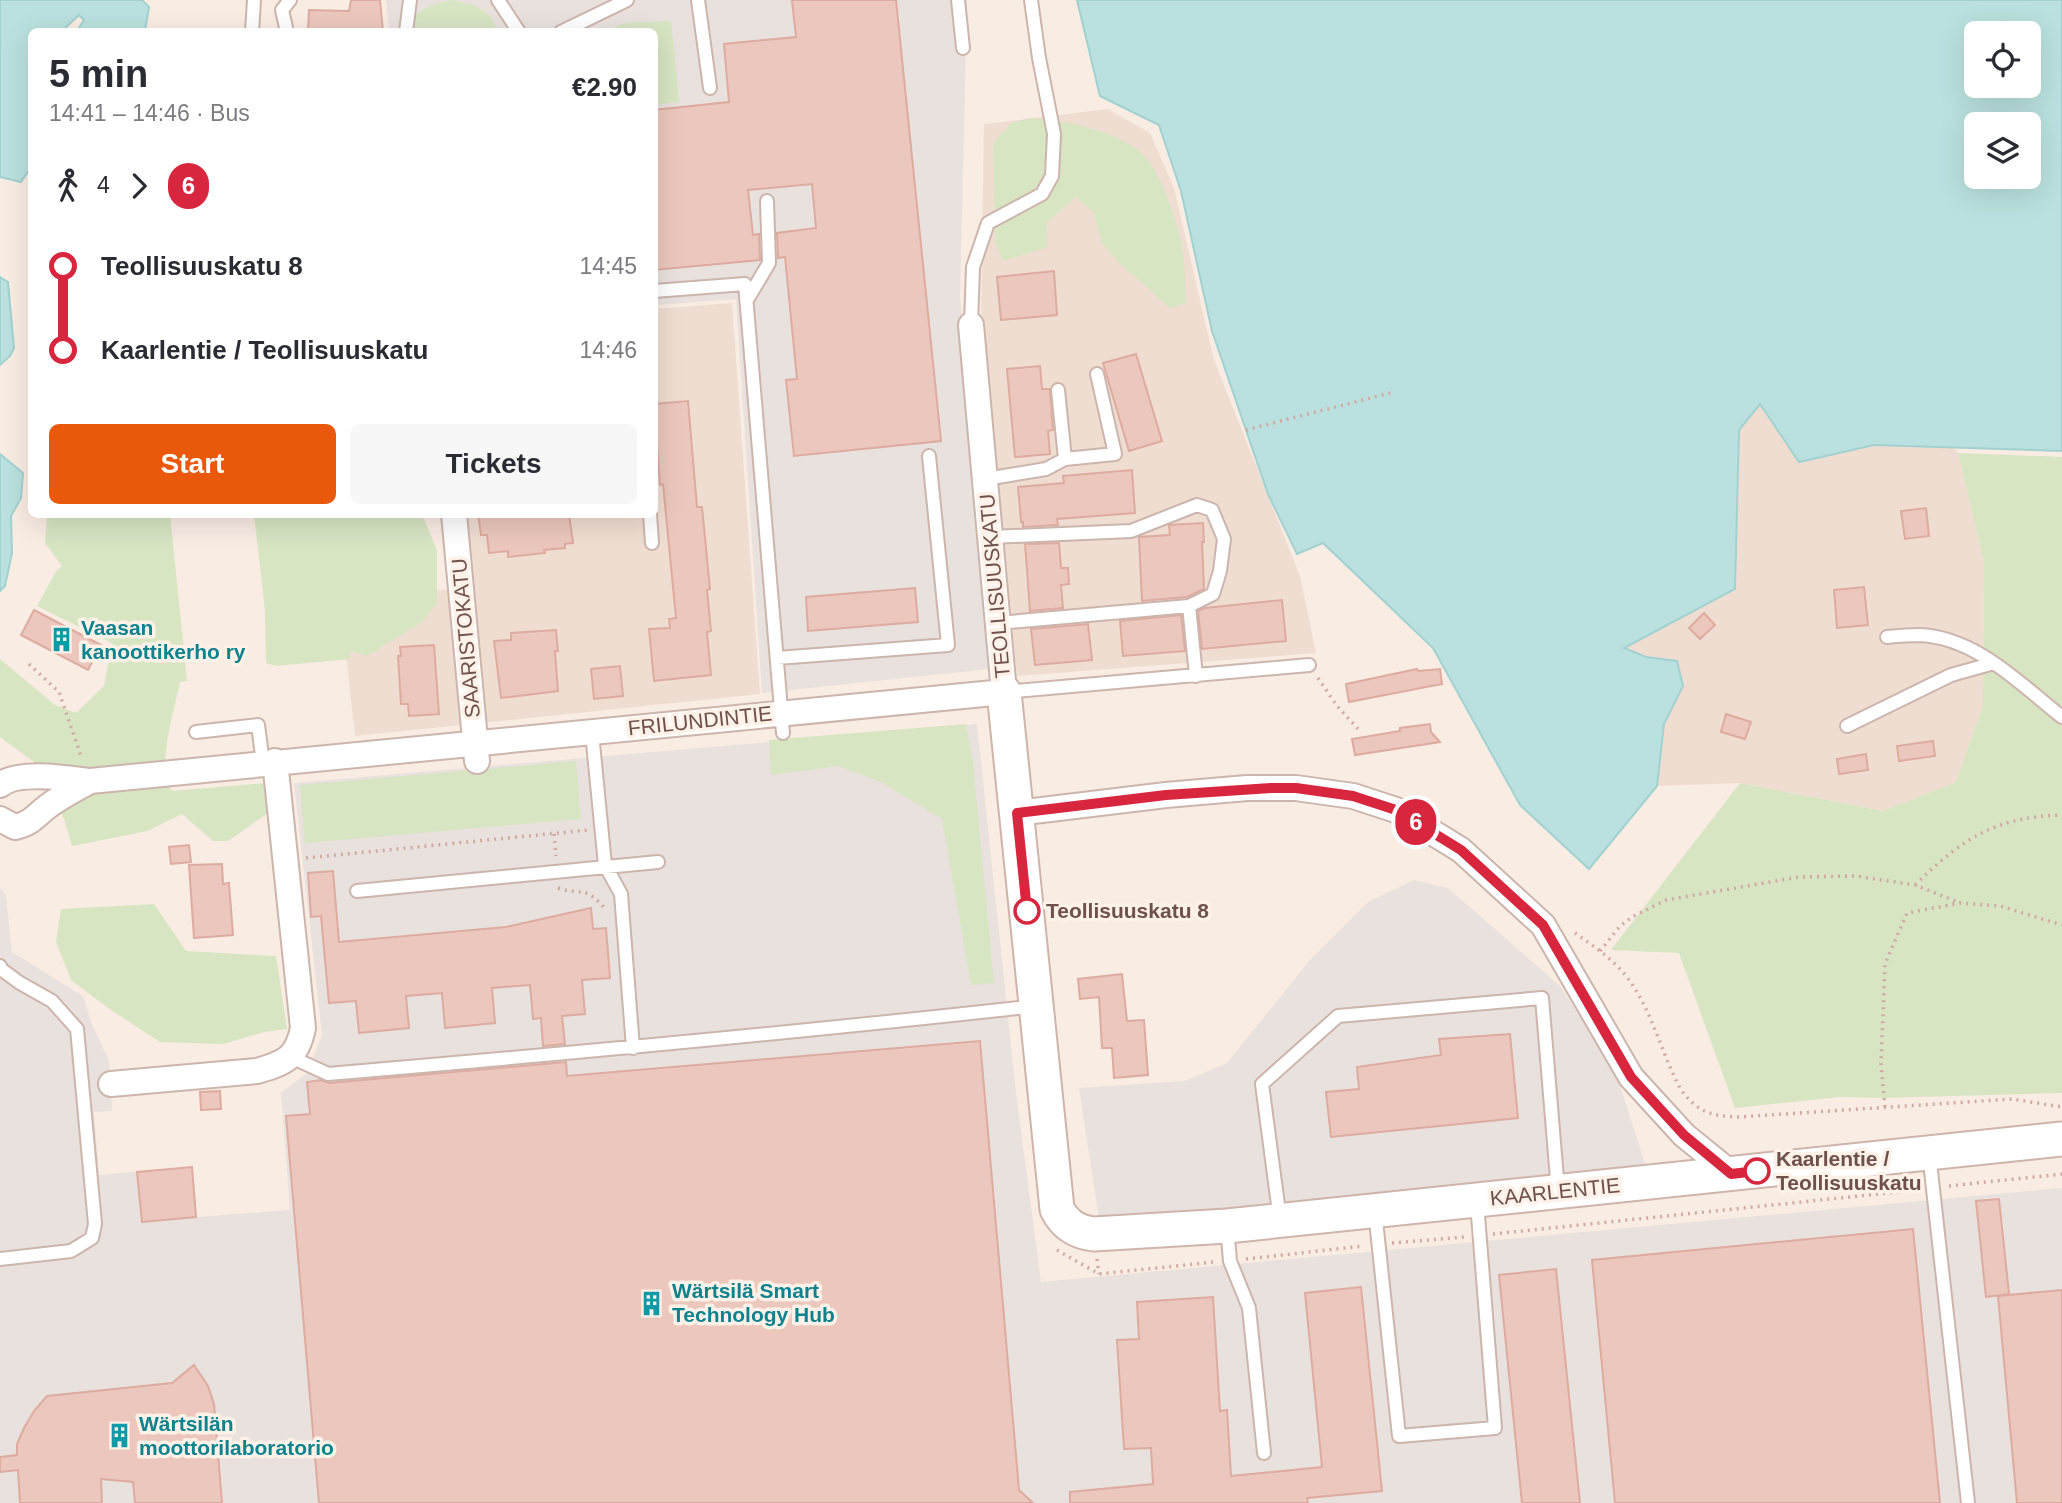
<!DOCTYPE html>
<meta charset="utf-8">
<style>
body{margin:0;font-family:Arial,sans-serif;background:#f7f7f7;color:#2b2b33;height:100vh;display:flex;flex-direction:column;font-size:26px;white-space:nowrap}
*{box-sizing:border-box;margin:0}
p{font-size:23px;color:#7c7c81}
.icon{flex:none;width:38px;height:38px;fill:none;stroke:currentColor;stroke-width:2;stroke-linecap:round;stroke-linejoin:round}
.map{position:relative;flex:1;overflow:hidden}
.side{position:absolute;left:28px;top:28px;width:630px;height:490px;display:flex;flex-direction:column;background:#fff;border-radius:10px;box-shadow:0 7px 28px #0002}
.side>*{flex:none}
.badge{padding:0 14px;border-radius:23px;font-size:24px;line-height:46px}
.buttons{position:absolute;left:1964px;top:21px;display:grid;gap:14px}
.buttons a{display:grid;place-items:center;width:77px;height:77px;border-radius:10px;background:#fff;box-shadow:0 7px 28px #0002;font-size:35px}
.map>.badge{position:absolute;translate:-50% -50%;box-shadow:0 0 0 4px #fff}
.legs{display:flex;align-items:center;gap:10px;height:77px;padding:0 21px;font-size:23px}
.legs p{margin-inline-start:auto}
.summary{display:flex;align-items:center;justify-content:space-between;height:119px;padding:0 21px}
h1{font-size:38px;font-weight:700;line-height:52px}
.primary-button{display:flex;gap:14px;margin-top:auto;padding:14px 21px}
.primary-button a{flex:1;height:80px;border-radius:10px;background:#ea580c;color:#fff;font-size:28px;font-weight:700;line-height:80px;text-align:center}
.primary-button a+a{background:#f7f7f7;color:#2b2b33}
ul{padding:0 21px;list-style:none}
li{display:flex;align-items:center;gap:24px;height:84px;font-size:26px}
li i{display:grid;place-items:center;width:10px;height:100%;margin:0 9px;background:currentColor}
li i::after{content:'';width:18px;height:18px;margin:-9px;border:5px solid;border-radius:50%;background:#fff}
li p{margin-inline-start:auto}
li:first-child i{background:linear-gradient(#0000 50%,currentColor 0)}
li:last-child i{background:linear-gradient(currentColor 50%,#0000 0)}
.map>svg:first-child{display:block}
.residential{fill:#f0ddd2}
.industrial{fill:#e9e1dd}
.green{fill:#d7e5c3}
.water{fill:#bae1df;stroke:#a1d1d0;stroke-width:2;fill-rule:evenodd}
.building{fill:#ecc7bd;stroke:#ddab9f;stroke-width:2}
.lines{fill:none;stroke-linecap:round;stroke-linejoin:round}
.lane-casing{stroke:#cbb5ad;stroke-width:16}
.street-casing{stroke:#cbb5ad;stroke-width:28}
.secondary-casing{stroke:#ceb4ab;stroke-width:37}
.path{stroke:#d0aaa1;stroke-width:3.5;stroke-dasharray:2 5;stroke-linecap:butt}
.lane{stroke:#fff;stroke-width:12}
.street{stroke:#fff;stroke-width:24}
.secondary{stroke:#fff;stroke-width:33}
.line-1-casing{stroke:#fff;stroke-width:16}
.line-1{stroke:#d7263d;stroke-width:10}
.stop-1-dot{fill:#fff;stroke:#d7263d;stroke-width:3.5}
.labels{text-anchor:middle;stroke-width:7;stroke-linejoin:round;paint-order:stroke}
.street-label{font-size:21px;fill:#6e514c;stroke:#fdf1e8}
.culture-label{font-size:21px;font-weight:bold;fill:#0d838f;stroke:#fdf1e8;text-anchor:start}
.stop-label{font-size:21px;font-weight:bold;fill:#6e514c;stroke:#fdf1e8;text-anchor:start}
</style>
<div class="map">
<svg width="2062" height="1503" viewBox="0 0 2062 1503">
<rect width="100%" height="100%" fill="#f9ece3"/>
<path class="residential" d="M1108 109 1150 133 1174 188 1214 360 1300 576 1316 653 1017 676 981 311 984 124Z
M732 303 760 694 355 736 340 600 452 589 446 515 654 514 655 309Z
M1760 403 1799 462 1874 445 1953 447 1958 453 1984 562 1983 705 1956 782 1883 811 1740 783 1657 786 1664 724 1683 686 1677 661 1646 657 1623 649 1735 589 1739 430Z"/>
<path class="industrial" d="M386 0H967L960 297 989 669 762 693 736 299 655 305 654 32 389 31Z
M977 724 1016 1093 1041 1282 2062 1188V1503H0V888L6 896 12 952 83 996 91 1022 109 1061 112 1111 94 1112 99 1175 192 1167 197 1217 290 1210 281 1093 307 1073 322 1035 294 783Z
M1414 880 1448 888 1559 985 1614 1067 1648 1173 1100 1226 1079 1088 1185 1081 1227 1063 1310 960 1368 902Z"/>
<path class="green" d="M452 0C472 4 492 8 497 31H411C410 10 435 3 452 0Z
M671 21 679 102 655 105 654 32 605 31 625 23Z
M1030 118C1066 121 1106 128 1137 149 1161 166 1181 231 1184 260 1185 275 1185 289 1186 303L1170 308 1119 263 1102 244 1094 213 1076 197 1047 223 1048 247 1003 261 995 243 993 143 1011 123Z
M1958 453 2062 457V1093L1881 1098 1839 1097 1735 1108 1679 953 1611 950 1740 783 1883 811 1956 782 1983 705 1984 562Z
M47 515H170L187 681 180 682C175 708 155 770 172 791L266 783 268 813 228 841H213L182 814 147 831 72 846 64 819 34 762 0 737V659L55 705 76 713 104 686 112 643 37 606 57 570 62 566 45 543Z
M254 515H420L424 519 437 551V603L422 622 367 656 350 651V659L276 666 266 663 265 610Z
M966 724 973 764 994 983 971 985 942 819 881 782 838 766 771 775 769 740Z
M576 761 581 819 305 843 300 785Z
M154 904 186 951 276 956 287 1029 264 1032 223 1044 160 1042 111 1010 71 980 56 942 61 909Z"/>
<path class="water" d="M0 0H142L149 7 145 31H77L84 20 79 15 62 31 32 32 31 167 21 182 0 177Z
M1077 0H2062V451L1874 445 1799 462 1760 404 1739 430 1735 589 1624 648 1646 657 1677 661 1683 686 1664 724 1657 786 1589 869 1520 805 1433 648 1323 543 1297 554 1268 494 1212 331 1181 191 1159 125 1100 96ZM1976 33H2028V86H1976ZM1976 124H2028V177H1976Z
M0 277 8 282 14 348 10 356 0 365Z
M0 454 23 473 21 498 11 516 12 553 5 586 0 591Z"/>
<path class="building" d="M351 0H380L383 32H308L309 10 349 11Z
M792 0H896L941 441 794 456 786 380 797 379 785 257 778 258 777 233 816 228 812 184 748 190 753 235 759 234 760 260 654 270V110L729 102 724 44 796 37Z
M1054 271 1057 315 1001 320 997 277Z
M1136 354 1162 441 1129 451 1103 363Z
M1040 366 1042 389H1050L1053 430 1048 431 1050 454 1015 457 1007 369Z
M688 401 697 507H702L710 589 707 590 711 631 707 632 711 675 654 681 649 629 670 628 669 619 676 618 663 484 660 485 654 404Z
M1132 470 1135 513 1057 519 1058 525 1023 527V522H1021L1018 487 1064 483 1063 476Z
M1926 508 1929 536 1905 539 1901 511Z
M478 514H569L573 543 565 544V548L544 550 545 553 508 557V551L489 553 487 535H481Z
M1203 523 1204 542H1202L1204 589 1187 597 1142 601 1139 537 1170 535 1169 525Z
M1059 543 1061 568H1068L1069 584 1061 585 1063 608 1030 611 1025 544Z
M1864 587 1868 625 1837 628 1834 590Z
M915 588 918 622 808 631 806 597Z
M1282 600 1286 641 1202 649 1198 611 1205 608Z
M34 610 101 645 88 670 21 635Z
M1704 613 1715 625 1700 639 1689 628Z
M1181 615 1185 651 1123 656 1120 621Z
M1088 624 1092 660 1035 665 1031 629Z
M556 630 558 651H555L558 691 501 698 494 641 511 640V633Z
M434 645 439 714 409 716 408 704H401L398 656H401L400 647Z
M620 666 623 696 594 699 591 669Z
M1417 669 1418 671 1440 669 1442 684 1349 702 1346 684Z
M1726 714 1751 722 1745 739 1721 732Z
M1430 724 1431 732 1440 742 1355 755 1352 739 1400 731V728Z
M1933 741 1935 756 1899 761 1897 746Z
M1866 754 1868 770 1839 774 1837 759Z
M189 845 191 862 171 864 169 847Z
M222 864 223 884 229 883 233 935 194 938 189 865Z
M333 871 339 942 506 927 591 908 593 929 606 928 610 978 582 980 585 1014 562 1016 565 1044 543 1046 541 1018 533 1019 530 985 492 988 495 1023 445 1028 442 993 406 996 409 1028 359 1033 356 1001 329 1003 321 916 311 917 308 873Z
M1122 974 1127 1021 1144 1020 1148 1075 1114 1078 1112 1048H1102L1099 997 1080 999 1078 979Z
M1510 1034 1518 1118 1331 1137 1326 1092 1359 1089 1357 1067 1441 1055 1439 1039Z
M980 1041 1019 1490 1033 1503H319L286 1116 310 1114 307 1082 321 1080 329 1083 566 1062 567 1076Z
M220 1091 221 1109 201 1110 200 1092Z
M192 1167 196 1217 142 1222 137 1172Z
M1999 1199 2009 1294 1986 1297 1976 1201Z
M1913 1229 1940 1503H1615L1592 1260Z
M1556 1269 1580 1503H1522L1499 1275Z
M1361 1287 1382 1491 1307 1498 1308 1503H1070V1492L1153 1484 1151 1448 1124 1449 1117 1340 1139 1339 1137 1302 1213 1297 1220 1411 1227 1410 1231 1476 1322 1467 1305 1293Z
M2062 1290V1503H2017L1998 1296Z
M194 1365 208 1386 214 1404 222 1503H135L133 1482 101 1479 102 1503H20L18 1470 0 1472V1457L17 1455V1444L24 1428 34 1411 47 1396 172 1383Z"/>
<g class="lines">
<defs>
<path id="lane" d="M498 0 519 32
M698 0 710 88
M958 0 963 48
M252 32 254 0
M287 32 282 10 290 0
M406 32 410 0
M561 32 627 0
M654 291 745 284 783 733
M747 300 769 263 767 201
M971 325 973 267 988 223 1042 194 1052 176 1054 134 1039 58 1031 0
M1058 390 1065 459
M986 479 1046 469 1065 459 1115 454 1097 374
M650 514 652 543
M991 537 1131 531 1197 505 1212 510 1224 539 1220 571 1213 594 1189 606 1196 676
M998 623 1189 606
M1887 637C1897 636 1908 635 1919 635 1976 637 2020 684 2062 717
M777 658 948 645 929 456
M1005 692 1309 665
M1847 726 1951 675 1994 663
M196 732 258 725 263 763
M592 733 605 865 621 894 633 1048
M357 891 658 862
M0 966 1 969 20 983 52 1001 77 1029 95 1224 92 1238 71 1251 0 1259
M291 1057 328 1074C564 1054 801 1032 1036 1006
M1929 1153 1968 1503
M1375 1211 1399 1436 1495 1428 1477 1203
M1280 1220 1262 1084 1338 1016 1542 998 1558 1191
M1227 1226 1230 1261 1249 1308 1264 1453"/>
<path id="street" d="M454 514 477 761
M0 785C18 770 67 778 90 781L1004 692 971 325
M1017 813 1166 795 1247 788H1296L1353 796 1396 810 1461 850 1543 925 1631 1077 1684 1135 1732 1174
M0 819 15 827C32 823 34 817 47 807 60 797 76 789 90 781
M111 1084 257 1071C285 1063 297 1058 303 1028L275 761"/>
<path id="secondary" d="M1004 692 1057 1209C1065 1225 1077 1232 1094 1234L1227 1226 2062 1139"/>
</defs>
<use href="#lane" class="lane-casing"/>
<use href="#street" class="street-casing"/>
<use href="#secondary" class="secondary-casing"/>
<path class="path" d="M1246 430 1394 392
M29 664 59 692 82 759
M1318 678 1337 706 1360 731
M554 834 556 856
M306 858 588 830
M1915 885C1962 839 1994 817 2062 815
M558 888C580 896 585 884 605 909
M1575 933C1593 946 1612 958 1626 976 1652 1009 1661 1053 1681 1090 1699 1113 1711 1116 1739 1117L2012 1099 2062 1107
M1600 951 1620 926 1632 917 1666 900 1799 877 1855 876 1915 885 1960 903
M1885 1107 1881 1064 1885 964 1907 913 1960 903 2000 906 2062 925
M1949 1186 2062 1174
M1493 1234 1917 1190
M1392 1243 1465 1237
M1057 1250 1099 1274 1214 1262
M1097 1259 1099 1274
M1246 1259 1364 1246"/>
<use href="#lane" class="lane"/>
<use href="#street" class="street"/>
<use href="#secondary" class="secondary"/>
</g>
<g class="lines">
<defs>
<path id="line-1" d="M1027 911 1017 813 1166 795 1271 788H1296L1353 796 1396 810 1461 850 1543 925 1631 1077 1684 1135 1731 1174 1757 1171"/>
</defs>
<use href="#line-1" class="line-1-casing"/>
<use href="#line-1" class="line-1"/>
</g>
<defs>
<symbol id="building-bare" viewBox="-9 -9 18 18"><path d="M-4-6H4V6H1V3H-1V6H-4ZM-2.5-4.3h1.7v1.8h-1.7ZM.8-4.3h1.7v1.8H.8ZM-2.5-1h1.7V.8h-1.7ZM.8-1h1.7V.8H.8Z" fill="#0f9aa8" stroke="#fdf1e8" stroke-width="2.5" paint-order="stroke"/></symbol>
</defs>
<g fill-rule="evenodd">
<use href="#building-bare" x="44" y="622" width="35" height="35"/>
<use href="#building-bare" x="634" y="1286" width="35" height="35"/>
<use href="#building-bare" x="102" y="1418" width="35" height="35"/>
</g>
<g class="stop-1-dot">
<circle cx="1027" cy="911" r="12"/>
<circle cx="1757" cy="1171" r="12"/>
</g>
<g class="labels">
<g class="street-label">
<text transform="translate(995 586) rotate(-95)" y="7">TEOLLISUUSKATU</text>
<text transform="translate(466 638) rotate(-95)" y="7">SAARISTOKATU</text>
<text transform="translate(700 721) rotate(-6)" y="7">FRILUNDINTIE</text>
<text transform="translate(1555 1192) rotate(-6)" y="7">KAARLENTIE</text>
</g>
<g class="culture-label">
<text x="81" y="635">Vaasan<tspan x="81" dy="24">kanoottikerho ry</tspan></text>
<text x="672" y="1298">Wärtsilä Smart<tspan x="672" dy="24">Technology Hub</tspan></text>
<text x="139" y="1431">Wärtsilän<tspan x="139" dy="24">moottorilaboratorio</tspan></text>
</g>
<g class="stop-label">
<text x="1046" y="918">Teollisuuskatu 8</text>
<text x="1776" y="1166">Kaarlentie /<tspan x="1776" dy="24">Teollisuuskatu</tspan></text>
</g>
</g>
</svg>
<div class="buttons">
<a><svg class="icon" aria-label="locate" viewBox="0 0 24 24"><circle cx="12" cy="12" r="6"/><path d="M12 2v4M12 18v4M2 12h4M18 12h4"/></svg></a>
<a><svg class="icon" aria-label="layers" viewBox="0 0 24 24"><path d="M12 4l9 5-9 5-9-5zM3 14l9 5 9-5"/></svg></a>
</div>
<b class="badge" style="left:1416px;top:822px;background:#d7263d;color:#fff">6</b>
<section class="side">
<div class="summary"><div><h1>5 min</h1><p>14:41 – 14:46 · Bus</p></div><b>€2.90</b></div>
<div class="legs"><svg class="icon" aria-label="walk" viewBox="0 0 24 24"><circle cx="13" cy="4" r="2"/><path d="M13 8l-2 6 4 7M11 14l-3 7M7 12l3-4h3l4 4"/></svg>4<svg class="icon" aria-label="forward" viewBox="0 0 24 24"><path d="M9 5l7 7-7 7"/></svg><b class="badge" style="background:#d7263d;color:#fff">6</b></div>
<ul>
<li><i style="color:#d7263d"></i><b>Teollisuuskatu 8</b><p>14:45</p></li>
<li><i style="color:#d7263d"></i><b>Kaarlentie / Teollisuuskatu</b><p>14:46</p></li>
</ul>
<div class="primary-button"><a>Start</a><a>Tickets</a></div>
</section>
</div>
